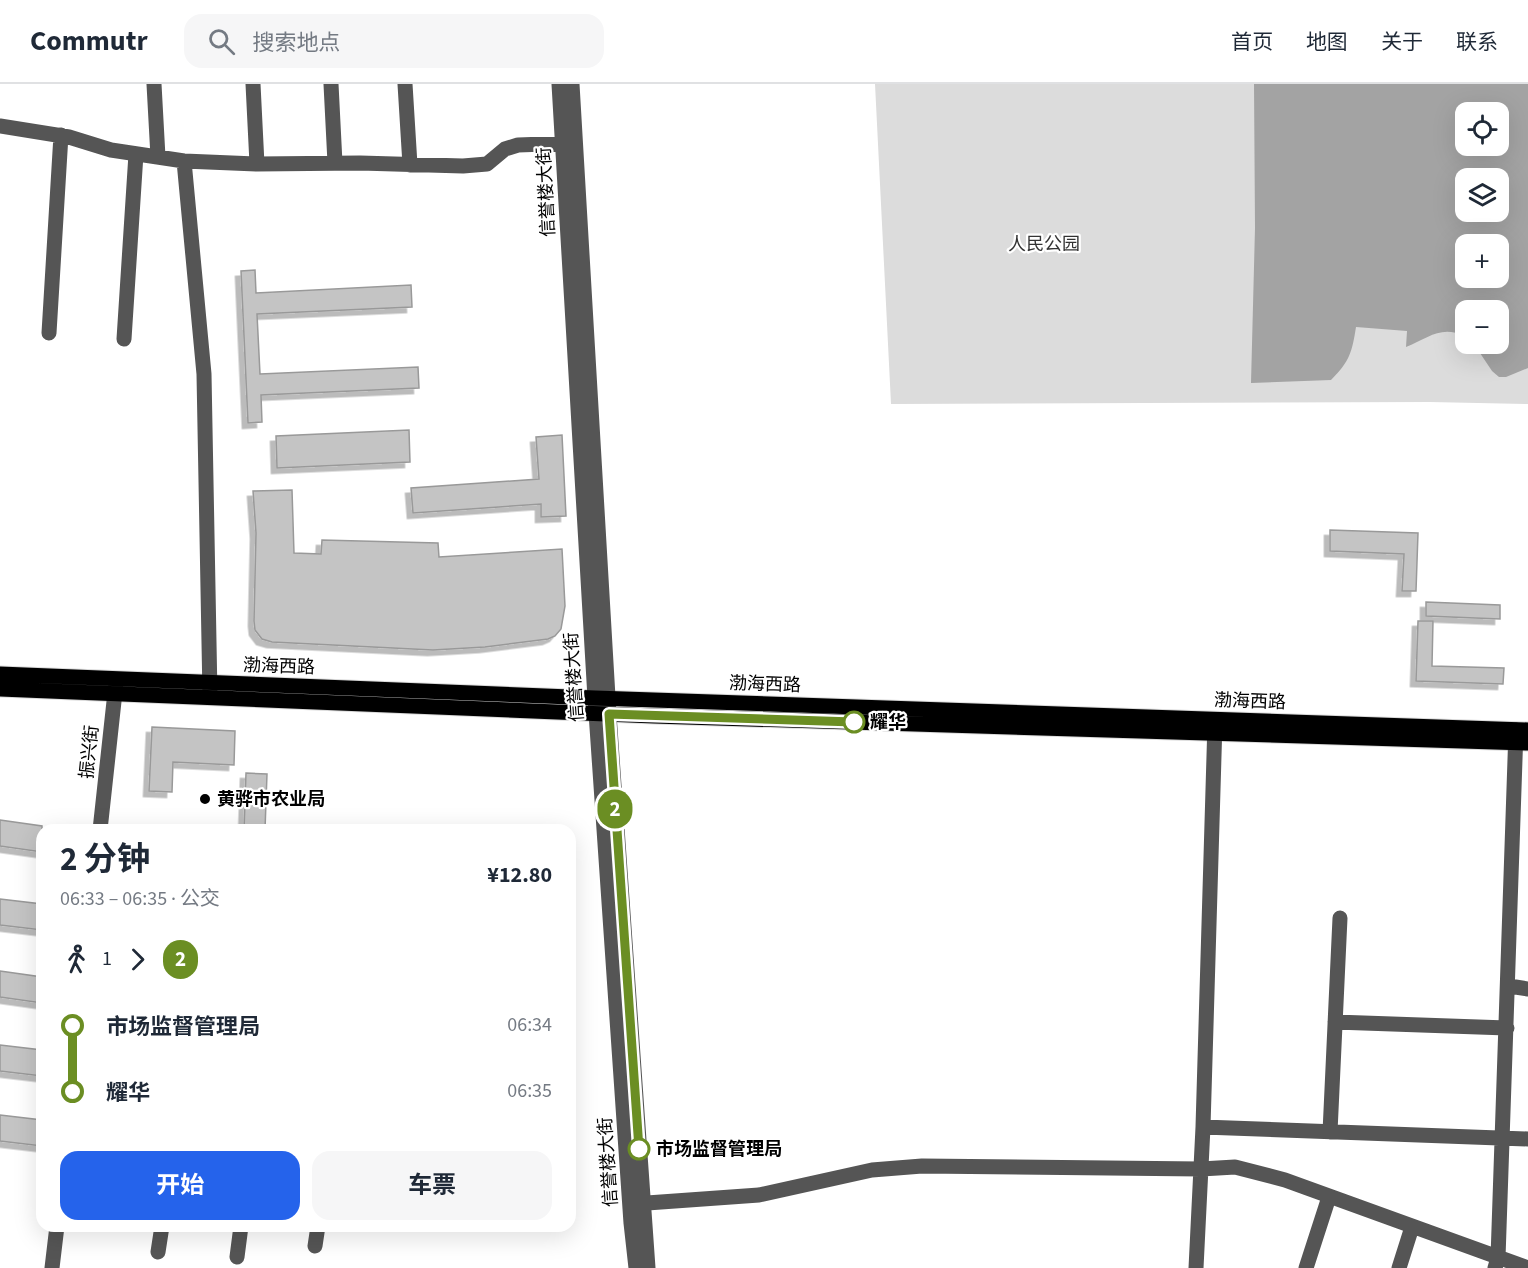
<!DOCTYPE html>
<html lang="zh">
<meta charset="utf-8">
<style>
body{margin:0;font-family:"Source Sans 3","Noto Sans SC",sans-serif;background:#f6f6f7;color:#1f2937;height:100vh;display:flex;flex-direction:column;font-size:22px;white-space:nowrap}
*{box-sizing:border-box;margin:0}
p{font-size:20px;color:#747a83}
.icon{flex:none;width:33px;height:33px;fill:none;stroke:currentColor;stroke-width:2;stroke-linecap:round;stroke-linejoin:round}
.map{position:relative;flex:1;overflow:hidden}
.details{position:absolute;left:36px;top:740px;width:540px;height:408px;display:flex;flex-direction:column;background:#fff;border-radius:18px;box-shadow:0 6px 24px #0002}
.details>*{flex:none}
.badge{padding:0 12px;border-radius:20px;font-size:21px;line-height:39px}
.buttons{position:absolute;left:1455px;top:18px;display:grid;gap:12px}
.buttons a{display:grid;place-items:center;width:54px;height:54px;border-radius:12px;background:#fff;box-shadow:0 6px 24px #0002;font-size:30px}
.map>.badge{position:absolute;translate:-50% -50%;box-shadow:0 0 0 3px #fff}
.legs{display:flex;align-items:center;gap:9px;height:66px;padding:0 24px;font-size:20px}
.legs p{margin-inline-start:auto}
.head{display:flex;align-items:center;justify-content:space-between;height:102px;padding:0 24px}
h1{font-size:33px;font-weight:700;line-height:45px}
.button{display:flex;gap:12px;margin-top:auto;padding:12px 24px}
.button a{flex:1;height:69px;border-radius:18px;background:#2563eb;color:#fff;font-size:24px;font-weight:700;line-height:69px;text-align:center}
.button a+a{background:#f6f6f7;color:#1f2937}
ul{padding:0 24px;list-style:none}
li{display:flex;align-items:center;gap:21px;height:66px;font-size:22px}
li i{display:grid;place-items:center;width:9px;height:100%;margin:0 8px;background:currentColor}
li i::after{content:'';width:15px;height:15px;margin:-8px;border:4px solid;border-radius:50%;background:#fff}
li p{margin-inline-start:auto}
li:first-child i{background:linear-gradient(#0000 50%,currentColor 0)}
li:last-child i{background:linear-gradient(currentColor 50%,#0000 0)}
header{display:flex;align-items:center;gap:36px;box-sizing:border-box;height:84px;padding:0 30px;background:#fff;border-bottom:2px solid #e0e1e3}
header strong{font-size:28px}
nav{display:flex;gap:33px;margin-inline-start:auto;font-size:21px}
.search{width:420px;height:54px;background:#f6f6f7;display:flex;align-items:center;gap:15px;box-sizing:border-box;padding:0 21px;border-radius:18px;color:#747a83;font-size:22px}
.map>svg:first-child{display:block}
.green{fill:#dcdcdc;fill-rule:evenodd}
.water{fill:#a3a3a3;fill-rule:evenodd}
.building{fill:#c4c4c4;stroke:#999;stroke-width:1.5;filter:url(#shadow)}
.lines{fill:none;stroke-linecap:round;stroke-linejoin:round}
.major-casing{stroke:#dbdbdb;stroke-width:17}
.minor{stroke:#555;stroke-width:15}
.major{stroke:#000;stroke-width:15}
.line-1-casing{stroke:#fff;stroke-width:14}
.line-1{stroke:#6b8e23;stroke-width:9}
.stop-1-dot{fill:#fff;stroke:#6b8e23;stroke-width:3}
.poi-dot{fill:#000;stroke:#fff;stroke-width:2}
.labels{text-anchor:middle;stroke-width:4.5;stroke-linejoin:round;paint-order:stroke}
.street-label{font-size:18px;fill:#000;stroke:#fff}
.park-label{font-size:18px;fill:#333;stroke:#fff}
.stop-label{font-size:18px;font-weight:bold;fill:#000;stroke:#fff;text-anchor:start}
.poi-label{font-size:18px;font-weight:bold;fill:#000;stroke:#fff;text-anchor:start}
</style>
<header>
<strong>Commutr</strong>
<div class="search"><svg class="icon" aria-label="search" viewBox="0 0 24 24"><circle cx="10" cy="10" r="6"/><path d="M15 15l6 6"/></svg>搜索地点</div>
<nav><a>首页</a><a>地图</a><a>关于</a><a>联系</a></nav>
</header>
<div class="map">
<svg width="1528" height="1184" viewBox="0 0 1528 1184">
<defs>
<filter id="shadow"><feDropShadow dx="-5.5" dy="5.5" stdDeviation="0" flood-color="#0004"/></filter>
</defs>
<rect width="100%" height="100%" fill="#fff"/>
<path class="green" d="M875 0H1528V320L1430 318 891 320ZM1466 28H1498V62H1466ZM1466 94H1498V128H1466ZM1466 160H1498V194H1466ZM1466 226H1498V260H1466Z"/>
<path class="water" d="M1254 0H1528V284L1506 293H1499L1492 287 1474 260H1498V226H1466L1465 252C1440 241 1429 254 1406 263L1407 247 1356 243C1352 268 1350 277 1331 296L1251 299 1255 144ZM1466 28H1498V62H1466ZM1466 94H1498V128H1466ZM1466 160H1498V194H1466Z"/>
<path class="building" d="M255 186 256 209 411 201 412 223 257 230 260 290 418 283 419 304 261 311 262 338 248 339 241 187Z
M409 346 410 378 277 384 276 352Z
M562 351 566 432 541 433V420L413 429 411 404 539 395 536 353Z
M292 406 294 469 321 470 322 456 438 459 439 473 562 465 565 522 561 545 555 552 548 555 485 563 433 566 272 558 262 555 255 546 254 537 256 449 253 407Z
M1330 446 1418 449 1416 507H1402L1404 470 1330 467Z
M1426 518 1500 521V535L1426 532Z
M1418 537H1433L1432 582 1504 584 1503 600 1416 597Z
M152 643 235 647 234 681 173 678 172 708 149 707Z
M246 689 267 690 265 746H244Z
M0 736 42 742V768L0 762Z
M0 815 42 820V846L0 841Z
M0 887 42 893V919L0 913Z
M0 961 42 966V992L0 987Z
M0 1031 42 1036V1062L0 1057Z"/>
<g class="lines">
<defs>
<path id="major" d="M0 590 595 614 1528 646
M0 605 654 632 1528 659"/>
</defs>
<use href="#major" class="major-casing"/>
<path class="minor" d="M154 0 158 73
M253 0 257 80
M331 0 335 79
M405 0 410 81
M559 0 595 614 631 1139 636 1184
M572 0 609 630 648 1184
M0 42 69 53 111 66 184 77 257 80 360 79 463 82 487 80 505 65 518 61 572 59
M184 77 204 290 210 612
M49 249 61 51
M124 255 136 70
M100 746 116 599
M1509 902 1528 905
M1335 938 1507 944
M1203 1043 1528 1055
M1330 1048 1340 834
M633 1120 759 1111 872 1086 922 1082 1201 1085 1235 1083 1285 1096 1528 1184
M315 1162 318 1142
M158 1168 162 1142
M237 1173 241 1142
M52 1184 57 1142
M1196 1184 1203 1043 1215 638
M1306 1184 1329 1113
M1399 1184 1412 1143
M1495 1184 1498 1174 1516 646"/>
<use href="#major" class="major"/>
</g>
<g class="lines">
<defs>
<path id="line-1" d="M639 1065 609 630 854 638"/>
</defs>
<use href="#line-1" class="line-1-casing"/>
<use href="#line-1" class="line-1"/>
</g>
<g class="stop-1-dot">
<circle cx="854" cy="638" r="10"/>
<circle cx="639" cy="1065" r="10"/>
</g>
<circle class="poi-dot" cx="205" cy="715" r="6"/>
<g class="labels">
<g class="street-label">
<text transform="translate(546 108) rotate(-93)" y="6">信誉楼大街</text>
<text transform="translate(279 582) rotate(2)" y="6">渤海西路</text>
<text transform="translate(574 593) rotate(-94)" y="6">信誉楼大街</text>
<text transform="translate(765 600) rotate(2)" y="6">渤海西路</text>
<text transform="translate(1250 617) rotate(2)" y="6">渤海西路</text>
<text transform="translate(89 668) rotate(-84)" y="6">振兴街</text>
<text transform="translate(608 1078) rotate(-94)" y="6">信誉楼大街</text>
</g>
<g class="park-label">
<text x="1044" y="166">人民公园</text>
</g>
<g class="stop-label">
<text x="870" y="644">耀华</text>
<text x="656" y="1071">市场监督管理局</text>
</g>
<g class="poi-label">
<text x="217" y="721">黄骅市农业局</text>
</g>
</g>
</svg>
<div class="buttons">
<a><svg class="icon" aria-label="locate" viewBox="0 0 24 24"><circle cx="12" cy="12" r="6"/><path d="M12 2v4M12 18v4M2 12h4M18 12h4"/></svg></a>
<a><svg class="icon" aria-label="layers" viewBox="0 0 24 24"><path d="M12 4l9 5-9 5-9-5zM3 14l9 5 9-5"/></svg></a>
<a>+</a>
<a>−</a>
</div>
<b class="badge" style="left:615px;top:725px;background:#6b8e23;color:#fff">2</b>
<section class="details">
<div class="head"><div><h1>2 分钟</h1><p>06:33 – 06:35 · 公交</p></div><b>¥12.80</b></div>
<div class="legs"><svg class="icon" aria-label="walk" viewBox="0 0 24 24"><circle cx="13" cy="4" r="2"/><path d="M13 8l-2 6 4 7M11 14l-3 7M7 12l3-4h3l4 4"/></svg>1<svg class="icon" aria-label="forward" viewBox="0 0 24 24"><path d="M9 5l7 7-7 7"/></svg><b class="badge" style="background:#6b8e23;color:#fff">2</b></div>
<ul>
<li><i style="color:#6b8e23"></i><b>市场监督管理局</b><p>06:34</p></li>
<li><i style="color:#6b8e23"></i><b>耀华</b><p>06:35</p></li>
</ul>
<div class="button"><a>开始</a><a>车票</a></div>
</section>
</div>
